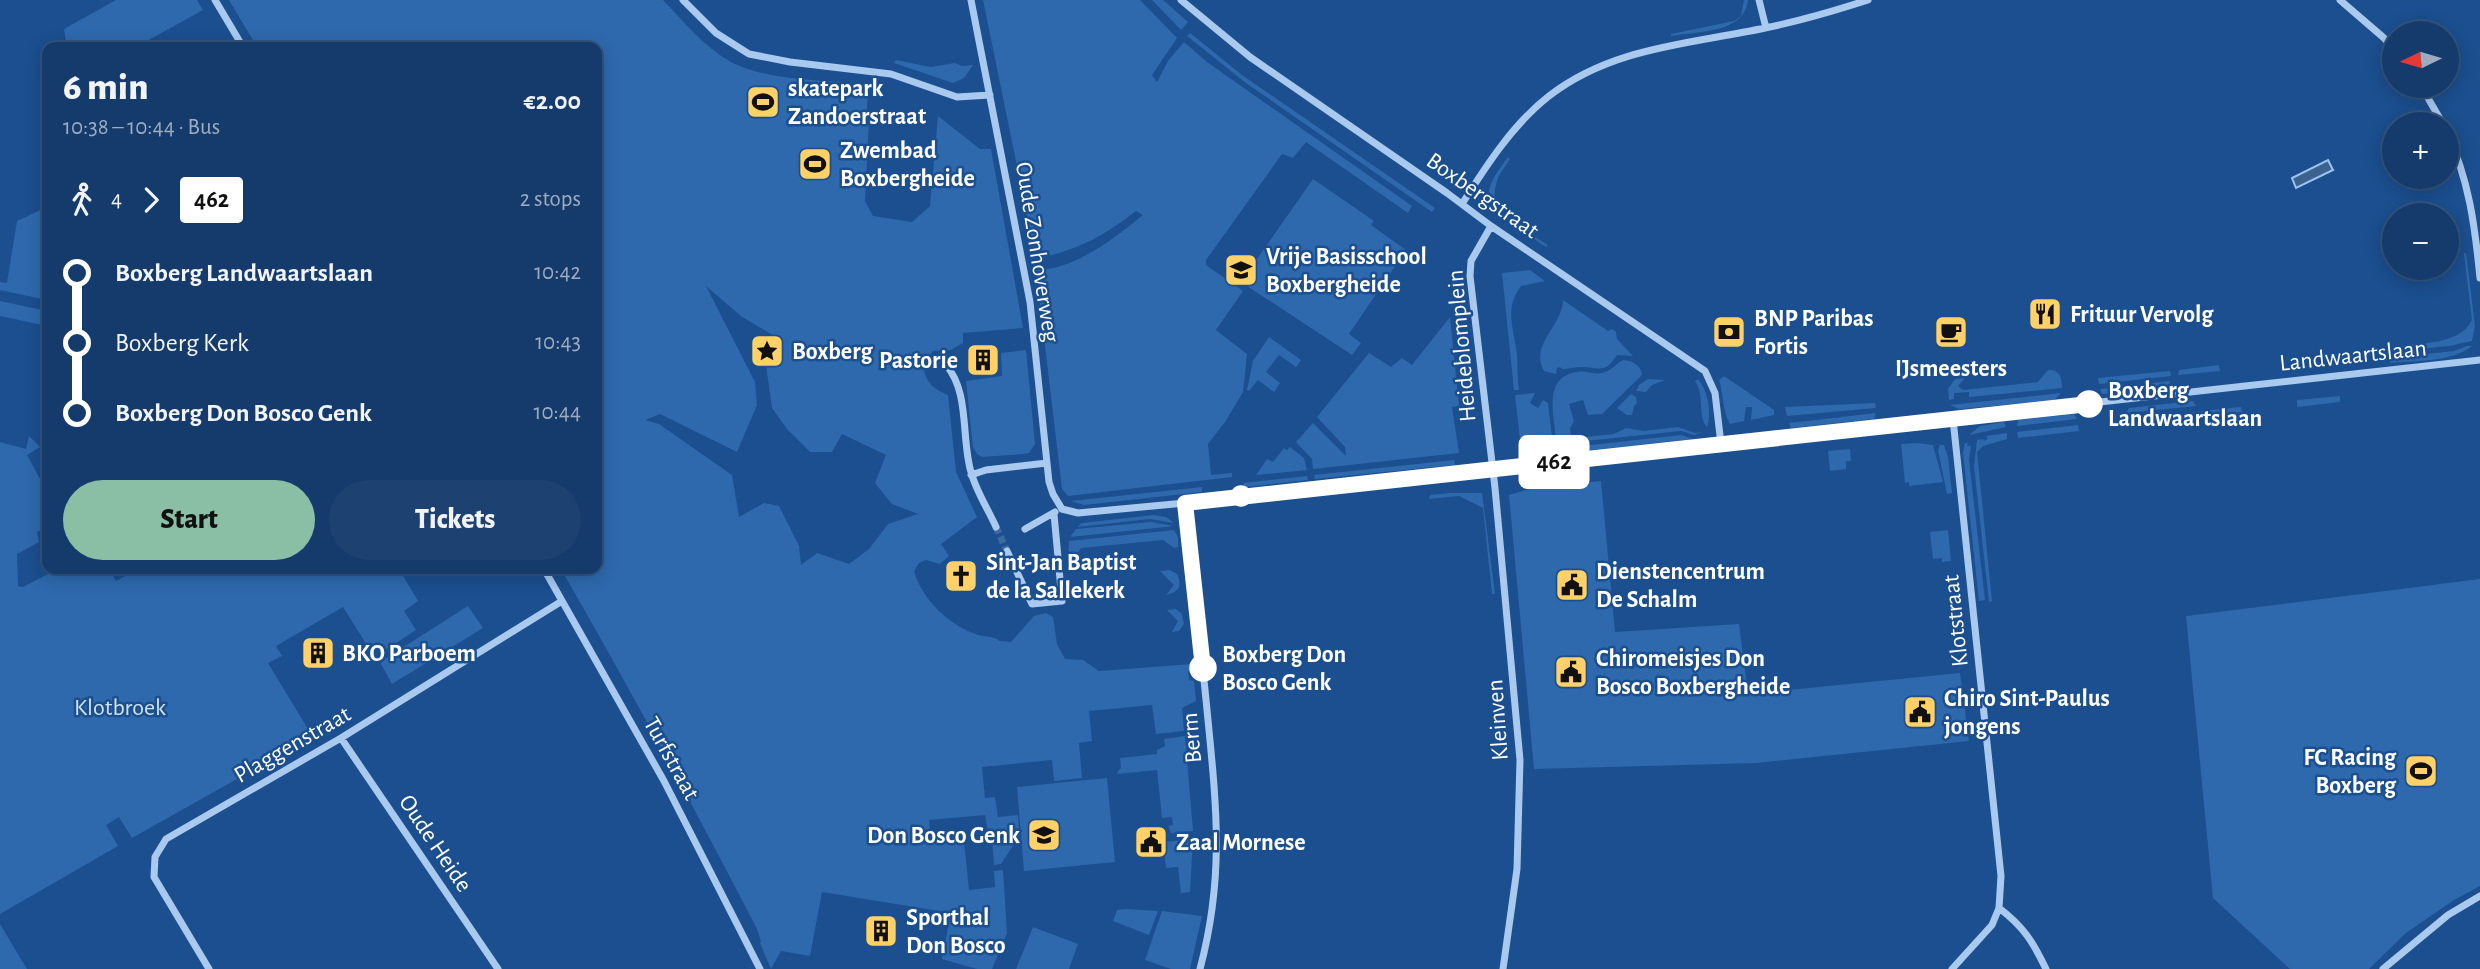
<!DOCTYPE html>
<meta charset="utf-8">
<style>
body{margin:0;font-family:"Alegreya Sans",sans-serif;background:#1d4271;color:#f1f3f6;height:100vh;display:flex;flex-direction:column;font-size:26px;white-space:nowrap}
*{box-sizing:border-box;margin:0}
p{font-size:23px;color:#9dadc1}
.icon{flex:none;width:38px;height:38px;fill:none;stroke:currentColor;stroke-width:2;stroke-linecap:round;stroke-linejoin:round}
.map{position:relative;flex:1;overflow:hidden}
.drawer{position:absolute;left:42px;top:42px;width:560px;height:532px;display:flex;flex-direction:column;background:#143b6b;border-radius:14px;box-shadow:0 4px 18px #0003,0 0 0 2px #33557e}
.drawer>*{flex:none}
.badge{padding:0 14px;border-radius:5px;font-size:24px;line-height:46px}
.needle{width:46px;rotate:265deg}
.controls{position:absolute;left:2382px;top:21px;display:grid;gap:14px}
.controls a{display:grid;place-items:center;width:77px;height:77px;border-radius:50%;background:#143b6b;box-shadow:0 4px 18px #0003,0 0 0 2px #33557e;font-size:35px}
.map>.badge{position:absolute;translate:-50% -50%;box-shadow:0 0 0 4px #fff}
.legs{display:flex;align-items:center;gap:10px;height:77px;padding:0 21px;font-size:23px}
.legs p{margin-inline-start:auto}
.summary{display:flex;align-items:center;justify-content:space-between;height:119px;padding:0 21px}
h1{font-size:38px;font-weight:800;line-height:52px}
.cta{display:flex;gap:14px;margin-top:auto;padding:14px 21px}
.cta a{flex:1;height:80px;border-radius:42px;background:#8abfa5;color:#111;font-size:28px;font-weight:800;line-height:80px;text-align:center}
.cta a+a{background:#1d4271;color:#f1f3f6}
ul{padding:0 21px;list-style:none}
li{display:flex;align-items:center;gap:24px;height:70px;font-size:26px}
li i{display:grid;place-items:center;width:10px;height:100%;margin:0 9px;background:currentColor}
li i::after{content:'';width:18px;height:18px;margin:-9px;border:5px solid;border-radius:50%;background:#143b6b}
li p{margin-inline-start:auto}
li:first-child i{background:linear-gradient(#0000 50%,currentColor 0)}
li:last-child i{background:linear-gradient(currentColor 50%,#0000 0)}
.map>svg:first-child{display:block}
.green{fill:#2e69ad;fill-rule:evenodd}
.water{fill:#3c6290;stroke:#9cc4f0;stroke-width:2}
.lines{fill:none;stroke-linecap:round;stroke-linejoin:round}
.street-tunnel{stroke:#3d69a0;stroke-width:7;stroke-dasharray:7 3.5;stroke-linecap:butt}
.street{stroke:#a9c9ee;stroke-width:7}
.line-1-casing{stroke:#fff;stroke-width:16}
.line-1{stroke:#fff;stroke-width:10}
.stop-1-dot{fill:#fff;stroke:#fff;stroke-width:3.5}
.labels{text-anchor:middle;stroke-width:5;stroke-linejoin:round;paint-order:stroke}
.poi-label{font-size:24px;font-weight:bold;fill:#fff;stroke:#1b4f8f;text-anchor:start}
.street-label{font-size:24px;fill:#fff;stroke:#1b4f8f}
.stop-label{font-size:24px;font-weight:bold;fill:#fff;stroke:#1b4f8f;text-anchor:start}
.park-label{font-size:24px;fill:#cfe3fa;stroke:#1b4f8f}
</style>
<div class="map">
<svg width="2480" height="969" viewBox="0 0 2480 969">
<rect width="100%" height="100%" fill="#1b4f8f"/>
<path class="green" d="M116 0H197L203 10 136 47H67L64 29Z
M229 0H663C684 22 704 47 731 62 767 81 824 80 865 84L868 93 866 120 869 121 865 201 873 216 912 222 930 206 938 116 980 149H991L1023 328 963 333V343L951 350 933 351 923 363C925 381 931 388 948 395L956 472 977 517 941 544 949 556 940 564 926 560 919 563 914 571C922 600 951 627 979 635 987 637 994 636 1000 641L1011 642 1034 616 1046 613 1053 617 1057 644 1065 659 1083 660 1099 671 1192 664V670L1188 671 1189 680 1194 681 1196 701 1182 708 1184 731 1156 734 1152 705 1089 711 1092 741 1079 743 1082 778 1054 781 1052 760 982 767 985 798 995 797 998 817 1018 815 1019 829 990 831 987 827 985 815 929 820 931 844 964 841 969 890 995 887 994 871 1003 870 1007 933 992 969H977L942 959 951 913 822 892 810 956 781 951 771 969 760 943 761 942 757 929C694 807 629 687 561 569H597V47H257ZM706 286 742 317 778 338 783 351 770 350 765 358 772 408 787 429 810 452H832L842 434 886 455 875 483 892 504 918 514 888 524 869 549 849 564 817 553 801 565 799 546 779 506 764 503 739 517 732 475 659 424 645 420 660 414 737 452 757 405 755 382Z
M983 0H1140L1177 38 1152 75 1157 82 1168 61 1184 42 1207 62 1412 206 1408 213 1306 142 1293 158 1282 154 1206 260V265L1243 291 1216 330 1247 354 1243 392 1225 422 1208 444 1211 475 1232 473V477L1068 496 1062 489 1036 270C1074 270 1115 238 1143 215L1136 211C1103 237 1077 250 1036 259Z
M1152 0H1163L1188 22 1181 30Z
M1744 0H1748C1744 34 1698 31 1671 36V34L1734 21 1741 16Z
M1190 33 1242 75 1435 208 1432 212 1246 83 1187 36Z
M896 60 931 67 955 63 962 66 973 65 964 78 953 83 894 63Z
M1508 157 1510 159C1505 167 1498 175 1496 184 1487 214 1527 231 1548 245L1546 247 1494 212C1481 189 1495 176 1508 157Z
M1313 179 1374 221 1371 225 1406 250 1349 334 1361 343 1352 355 1241 282Z
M47 207V300L0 290V282L7 283 17 221Z
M2464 253H2466L2475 326 2472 341 2449 346 2389 352V347C2415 343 2460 346 2472 320Z
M1530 270 1545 281 1521 286C1503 310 1515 330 1517 356 1518 368 1517 378 1519 390H1514L1502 273Z
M1563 300 1608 331 1612 329 1616 332 1617 339 1633 356 1617 355C1604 375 1600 367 1581 367 1575 367 1568 369 1562 369L1560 367 1557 368 1556 374 1544 371C1529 345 1563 325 1563 300Z
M0 301 47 311V326L0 316Z
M1450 317 1459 406 1452 407 1459 453 1313 469 1312 459 1296 442 1313 423 1346 456 1345 447 1317 417 1369 353 1391 367 1402 358 1412 365Z
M1269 337 1301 360 1296 367 1279 355 1266 372 1280 383 1274 392 1258 380 1249 391 1247 390 1253 361Z
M2467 346H2472C2451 363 2416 360 2390 363V358L2454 351Z
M1026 350 1035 444 1029 453 1024 454 982 457 977 454 973 447 966 381 1002 376 1001 353Z
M1623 360C1632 361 1640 364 1642 374L1640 377 1602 414 1588 415 1583 400 1569 404 1574 421 1570 429 1571 435 1556 437C1553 414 1544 376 1577 372 1587 370 1595 376 1605 372 1612 370 1617 363 1623 360Z
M2219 365 2220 371 2178 375 2179 370Z
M2048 370C2060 370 2062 377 2062 388L1969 397V392L1954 393V399L1949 400 1948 389 1955 379 1965 378 1958 386 1963 390 2038 382Z
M2170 371 2171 376 2099 384 2098 378Z
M1724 376 1774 410V415L1751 420 1752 407H1746L1744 421 1730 424C1722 411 1724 395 1719 380Z
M1648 379 1665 380 1652 385 1646 392 1636 391 1639 385Z
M1698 379C1708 391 1712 412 1707 427 1697 416 1705 395 1695 381Z
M2170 381 2169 387 2102 394 2100 389Z
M1535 393 1530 403 1538 408 1543 400 1548 403 1552 437 1520 440 1515 395Z
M2061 393 2053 401 1959 409 1950 405Z
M1631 394 1636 397 1637 403 1634 406 1632 415H1627L1617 408Z
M2340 396V402L2297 407V400Z
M2193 401 2196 406 2126 413 2129 408Z
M1875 403 1876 408 1787 416 1785 407Z
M2241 407 2242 412 2127 425 2126 419Z
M1876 413 1874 419 1791 428 1789 423Z
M2074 414 2077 419 2017 426 2018 420Z
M2004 422 2006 427 1969 435 1980 426Z
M2078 425 2079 431 2018 438 2017 432Z
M1678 427 1695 433 1703 432 1694 435 1681 431 1576 442V438L1614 434 1626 428 1644 431Z
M2007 433V439L1983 446 1977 452 1992 601 1989 602 1974 466 1977 440 1983 439 1984 441 1988 439 1986 436Z
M1681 435 1693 439 1573 452V447Z
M29 436 40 447 27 455 45 488 47 487V528L37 532 39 542 17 554 18 586 23 587 58 569H63L67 574 77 569H109L116 581 138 569H399L418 601 404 611 416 630 382 652 378 645 370 650 343 607 276 646 282 656 268 663 311 734 237 779 132 838 119 817 106 825 118 846 0 914V442L26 449Z
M1917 443 1933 445 1943 482 1909 486V482L1905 483 1901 444Z
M1965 443H1968L1967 446H1971L1969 460 1985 600 1979 601 1963 453Z
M1940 445H1944L1948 457 1952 493 1947 494 1938 450Z
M1290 447 1304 458 1307 470 1256 475 1267 459 1273 462 1284 448 1287 450Z
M1850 449 1851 461H1846V469L1830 471 1828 451Z
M1454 460 1455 465 1315 479 1314 475Z
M1307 476 1308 480 1245 487 1243 483Z
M1601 481 1615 632 1739 624 1748 694 1960 673 1969 741 1757 763 1534 769 1509 495 1530 489Z
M1202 487V492L1084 505 1071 501Z
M1450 493H1482L1495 594H1492L1483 508 1459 496 1429 499 1430 495Z
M1154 515 1166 517 1174 523 1150 519 1077 527 1082 523Z
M1151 522 1174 526 1070 537 1076 529Z
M1174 530 1178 537V547L1174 548 1163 540 1081 548 1074 559H1068L1069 541Z
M1948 530 1951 561 1942 562V558L1933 559 1930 532Z
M1170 570 1177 574C1183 586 1178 593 1166 595L1174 585 1160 571Z
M2480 579V886L2454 900 2406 933 2369 969H2290L2213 898 2186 616Z
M468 606 483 628 392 684 380 662Z
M1176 609 1182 614 1184 624 1179 631 1172 632 1178 621 1167 610Z
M1185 736 1193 831 1171 833 1168 826 1173 825 1172 817 1162 818 1157 770 1117 774 1118 771 1121 768 1120 758 1157 754V750L1165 746 1164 739Z
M1107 778 1115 862 1024 871 1017 787Z
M1020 835 1001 864 994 865 992 837Z
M1193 839 1190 892 1181 893 1178 867 1166 868 1163 842Z
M1126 909 1158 911 1149 935 1113 921 1117 910Z
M1162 911 1202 916 1190 969H1171L1145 960Z
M0 924 27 969H0Z
M1033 927 1078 944 1069 969H1016Z"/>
<path class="water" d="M2328 160 2333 170 2296 188 2292 178Z"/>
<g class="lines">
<path class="street-tunnel" d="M996 527 1007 551"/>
<path class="street" d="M215 0 243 47
M683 0 716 33 749 54 790 62 891 74 957 97 990 95
M971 0 1030 302 1049 482 1053 494 1062 509
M1181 0 1250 57 1447 193 1491 226 1705 371 1715 393 1721 444
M1759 0 1766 28
M2340 0 2384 38 2394 50
M2421 86 2443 124
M2446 131C2469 178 2475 227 2480 278
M1462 204C1486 166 1513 124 1549 96 1612 47 1690 44 1765 28 1800 21 1834 11 1868 0
M1491 226 1471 261 1470 276 1495 488 1520 760 1517 869 1503 969
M946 365C970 392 961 439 971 472 976 491 988 509 996 527
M971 475 986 470 1047 463
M1185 503C1192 575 1201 647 1208 720 1217 811 1224 879 1200 969
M1062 509 1078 513 1185 503 2480 360
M1025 529 1055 512
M1007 551 1032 604 1062 601 1054 514
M544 569 664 781 760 969
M341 738 498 969
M1999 908C2024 927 2033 942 2046 969
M209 969 154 877 155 857 166 839 341 738 562 601
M1952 969 1992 925 1999 908 2001 876 1953 419
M2383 969 2448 915 2480 896"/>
</g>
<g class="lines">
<defs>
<path id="line-1" d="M1203 668 1185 503 2089 404"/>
</defs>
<use href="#line-1" class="line-1-casing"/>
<use href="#line-1" class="line-1"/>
</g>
<defs>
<symbol id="stadium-square" viewBox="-11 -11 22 22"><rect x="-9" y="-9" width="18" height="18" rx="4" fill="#ffd166" stroke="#1b4f8f"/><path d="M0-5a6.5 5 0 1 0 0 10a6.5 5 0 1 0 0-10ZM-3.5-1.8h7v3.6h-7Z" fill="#111"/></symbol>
<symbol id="school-square" viewBox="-11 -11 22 22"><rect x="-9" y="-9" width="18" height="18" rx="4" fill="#ffd166" stroke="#1b4f8f"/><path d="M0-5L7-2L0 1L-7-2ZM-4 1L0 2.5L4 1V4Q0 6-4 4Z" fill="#111"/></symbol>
<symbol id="restaurant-square" viewBox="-11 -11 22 22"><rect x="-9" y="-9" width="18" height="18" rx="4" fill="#ffd166" stroke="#1b4f8f"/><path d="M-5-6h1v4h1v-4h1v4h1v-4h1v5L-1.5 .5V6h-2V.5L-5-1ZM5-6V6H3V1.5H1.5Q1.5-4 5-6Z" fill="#111"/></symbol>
<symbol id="bank-square" viewBox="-11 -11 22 22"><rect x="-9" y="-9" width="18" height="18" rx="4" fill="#ffd166" stroke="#1b4f8f"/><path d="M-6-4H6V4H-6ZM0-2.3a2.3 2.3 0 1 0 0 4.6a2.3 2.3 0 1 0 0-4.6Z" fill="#111"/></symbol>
<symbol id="cafe-square" viewBox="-11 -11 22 22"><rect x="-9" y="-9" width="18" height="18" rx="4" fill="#ffd166" stroke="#1b4f8f"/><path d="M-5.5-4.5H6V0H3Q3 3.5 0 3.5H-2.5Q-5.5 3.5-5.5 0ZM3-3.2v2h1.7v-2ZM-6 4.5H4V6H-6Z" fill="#111"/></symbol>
<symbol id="sight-square" viewBox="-11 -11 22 22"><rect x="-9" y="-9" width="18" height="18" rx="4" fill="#ffd166" stroke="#1b4f8f"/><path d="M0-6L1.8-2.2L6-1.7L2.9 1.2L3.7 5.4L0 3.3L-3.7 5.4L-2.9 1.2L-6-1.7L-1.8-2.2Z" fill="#111"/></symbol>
<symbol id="building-square" viewBox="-11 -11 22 22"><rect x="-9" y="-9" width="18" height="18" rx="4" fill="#ffd166" stroke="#1b4f8f"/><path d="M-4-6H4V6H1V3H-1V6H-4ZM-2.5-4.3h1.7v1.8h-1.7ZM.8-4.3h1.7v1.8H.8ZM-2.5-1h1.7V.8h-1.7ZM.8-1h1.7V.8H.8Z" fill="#111"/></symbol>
<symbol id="church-square" viewBox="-11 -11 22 22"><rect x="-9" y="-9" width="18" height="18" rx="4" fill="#ffd166" stroke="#1b4f8f"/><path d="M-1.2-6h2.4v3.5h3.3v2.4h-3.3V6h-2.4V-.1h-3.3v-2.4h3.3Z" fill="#111"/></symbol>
<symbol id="civic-square" viewBox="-11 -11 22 22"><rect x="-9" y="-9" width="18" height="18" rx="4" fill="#ffd166" stroke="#1b4f8f"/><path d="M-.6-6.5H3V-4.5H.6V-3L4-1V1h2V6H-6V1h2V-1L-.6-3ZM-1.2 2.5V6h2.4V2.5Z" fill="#111"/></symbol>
</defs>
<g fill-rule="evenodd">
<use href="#stadium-square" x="744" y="83" width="38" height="38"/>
<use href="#stadium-square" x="796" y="145" width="38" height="38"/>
<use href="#school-square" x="1222" y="251" width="38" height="38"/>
<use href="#restaurant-square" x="2026" y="295" width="38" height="38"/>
<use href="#bank-square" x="1710" y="313" width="38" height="38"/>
<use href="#cafe-square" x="1932" y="313" width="38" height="38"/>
<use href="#sight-square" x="748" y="332" width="38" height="38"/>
<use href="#building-square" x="964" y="341" width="38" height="38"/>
<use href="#church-square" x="942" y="557" width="38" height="38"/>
<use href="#civic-square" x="1553" y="566" width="38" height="38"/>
<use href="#building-square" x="299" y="634" width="38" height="38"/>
<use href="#civic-square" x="1552" y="653" width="38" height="38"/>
<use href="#civic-square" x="1901" y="693" width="38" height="38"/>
<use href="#stadium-square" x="2402" y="752" width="38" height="38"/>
<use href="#school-square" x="1025" y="816" width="38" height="38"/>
<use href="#civic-square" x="1132" y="823" width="38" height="38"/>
<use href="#building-square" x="862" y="912" width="38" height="38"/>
</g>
<g class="stop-1-dot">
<circle cx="2089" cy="404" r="12"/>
<circle cx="1241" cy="496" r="9"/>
<circle cx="1203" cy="668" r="12"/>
</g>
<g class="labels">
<g class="poi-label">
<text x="788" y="96">skatepark<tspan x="788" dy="28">Zandoerstraat</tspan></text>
<text x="840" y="158">Zwembad<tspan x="840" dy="28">Boxbergheide</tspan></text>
<text x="1266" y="264">Vrije Basisschool<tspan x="1266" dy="28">Boxbergheide</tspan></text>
<text x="2070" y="322">Frituur Vervolg</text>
<text x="1754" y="326">BNP Paribas<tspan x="1754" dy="28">Fortis</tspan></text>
<text x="792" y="359">Boxberg</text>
<text x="958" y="368" text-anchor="end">Pastorie</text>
<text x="1951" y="376" text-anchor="middle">IJsmeesters</text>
<text x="986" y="570">Sint-Jan Baptist<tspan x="986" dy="28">de la Sallekerk</tspan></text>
<text x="1596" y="579">Dienstencentrum<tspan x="1596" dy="28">De Schalm</tspan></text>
<text x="342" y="661">BKO Parboem</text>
<text x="1596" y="666">Chiromeisjes Don<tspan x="1596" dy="28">Bosco Boxbergheide</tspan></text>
<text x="1944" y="706">Chiro Sint-Paulus<tspan x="1944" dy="28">jongens</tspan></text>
<text x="2396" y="765" text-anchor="end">FC Racing<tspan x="2396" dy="28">Boxberg</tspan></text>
<text x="1020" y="843" text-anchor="end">Don Bosco Genk</text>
<text x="1176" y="850">Zaal Mornese</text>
<text x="906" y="925">Sporthal<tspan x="906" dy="28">Don Bosco</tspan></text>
</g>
<g class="street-label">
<text transform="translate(1483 195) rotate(35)" y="8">Boxbergstraat</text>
<text transform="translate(1038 252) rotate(81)" y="8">Oude Zonhoverweg</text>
<text transform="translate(1461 346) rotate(-95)" y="8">Heideblomplein</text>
<text transform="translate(2353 355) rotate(-6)" y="8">Landwaartslaan</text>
<text transform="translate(1955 621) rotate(-96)" y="8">Klotstraat</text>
<text transform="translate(1497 720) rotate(-94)" y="8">Kleinven</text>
<text transform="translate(1191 738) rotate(-95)" y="8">Berm</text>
<text transform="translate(292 744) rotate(-30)" y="8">Plaggenstraat</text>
<text transform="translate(672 758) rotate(61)" y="8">Turfstraat</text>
<text transform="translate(436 843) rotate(56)" y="8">Oude Heide</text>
</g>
<g class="stop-label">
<text x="2108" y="398">Boxberg<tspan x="2108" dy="28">Landwaartslaan</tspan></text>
<text x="1222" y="662">Boxberg Don<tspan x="1222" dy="28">Bosco Genk</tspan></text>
</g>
<g class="park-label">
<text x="120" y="715">Klotbroek</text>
</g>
</g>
</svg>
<div class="controls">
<a><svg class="needle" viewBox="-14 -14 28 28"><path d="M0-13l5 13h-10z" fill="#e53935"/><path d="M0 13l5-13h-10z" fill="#9dadc1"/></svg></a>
<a>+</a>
<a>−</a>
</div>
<b class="badge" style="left:1554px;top:462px;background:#fff;color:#111">462</b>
<section class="drawer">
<div class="summary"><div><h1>6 min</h1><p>10:38 – 10:44 · Bus</p></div><b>€2.00</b></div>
<div class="legs"><svg class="icon" aria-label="walk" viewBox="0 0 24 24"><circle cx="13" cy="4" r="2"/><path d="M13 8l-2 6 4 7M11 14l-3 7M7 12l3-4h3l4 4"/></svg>4<svg class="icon" aria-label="forward" viewBox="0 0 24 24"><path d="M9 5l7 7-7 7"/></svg><b class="badge" style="background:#fff;color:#111">462</b><p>2 stops</p></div>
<ul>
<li><i style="color:#fff"></i><b>Boxberg Landwaartslaan</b><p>10:42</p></li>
<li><i style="color:#fff"></i><span>Boxberg Kerk</span><p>10:43</p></li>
<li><i style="color:#fff"></i><b>Boxberg Don Bosco Genk</b><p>10:44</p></li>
</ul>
<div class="cta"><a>Start</a><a>Tickets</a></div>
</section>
</div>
